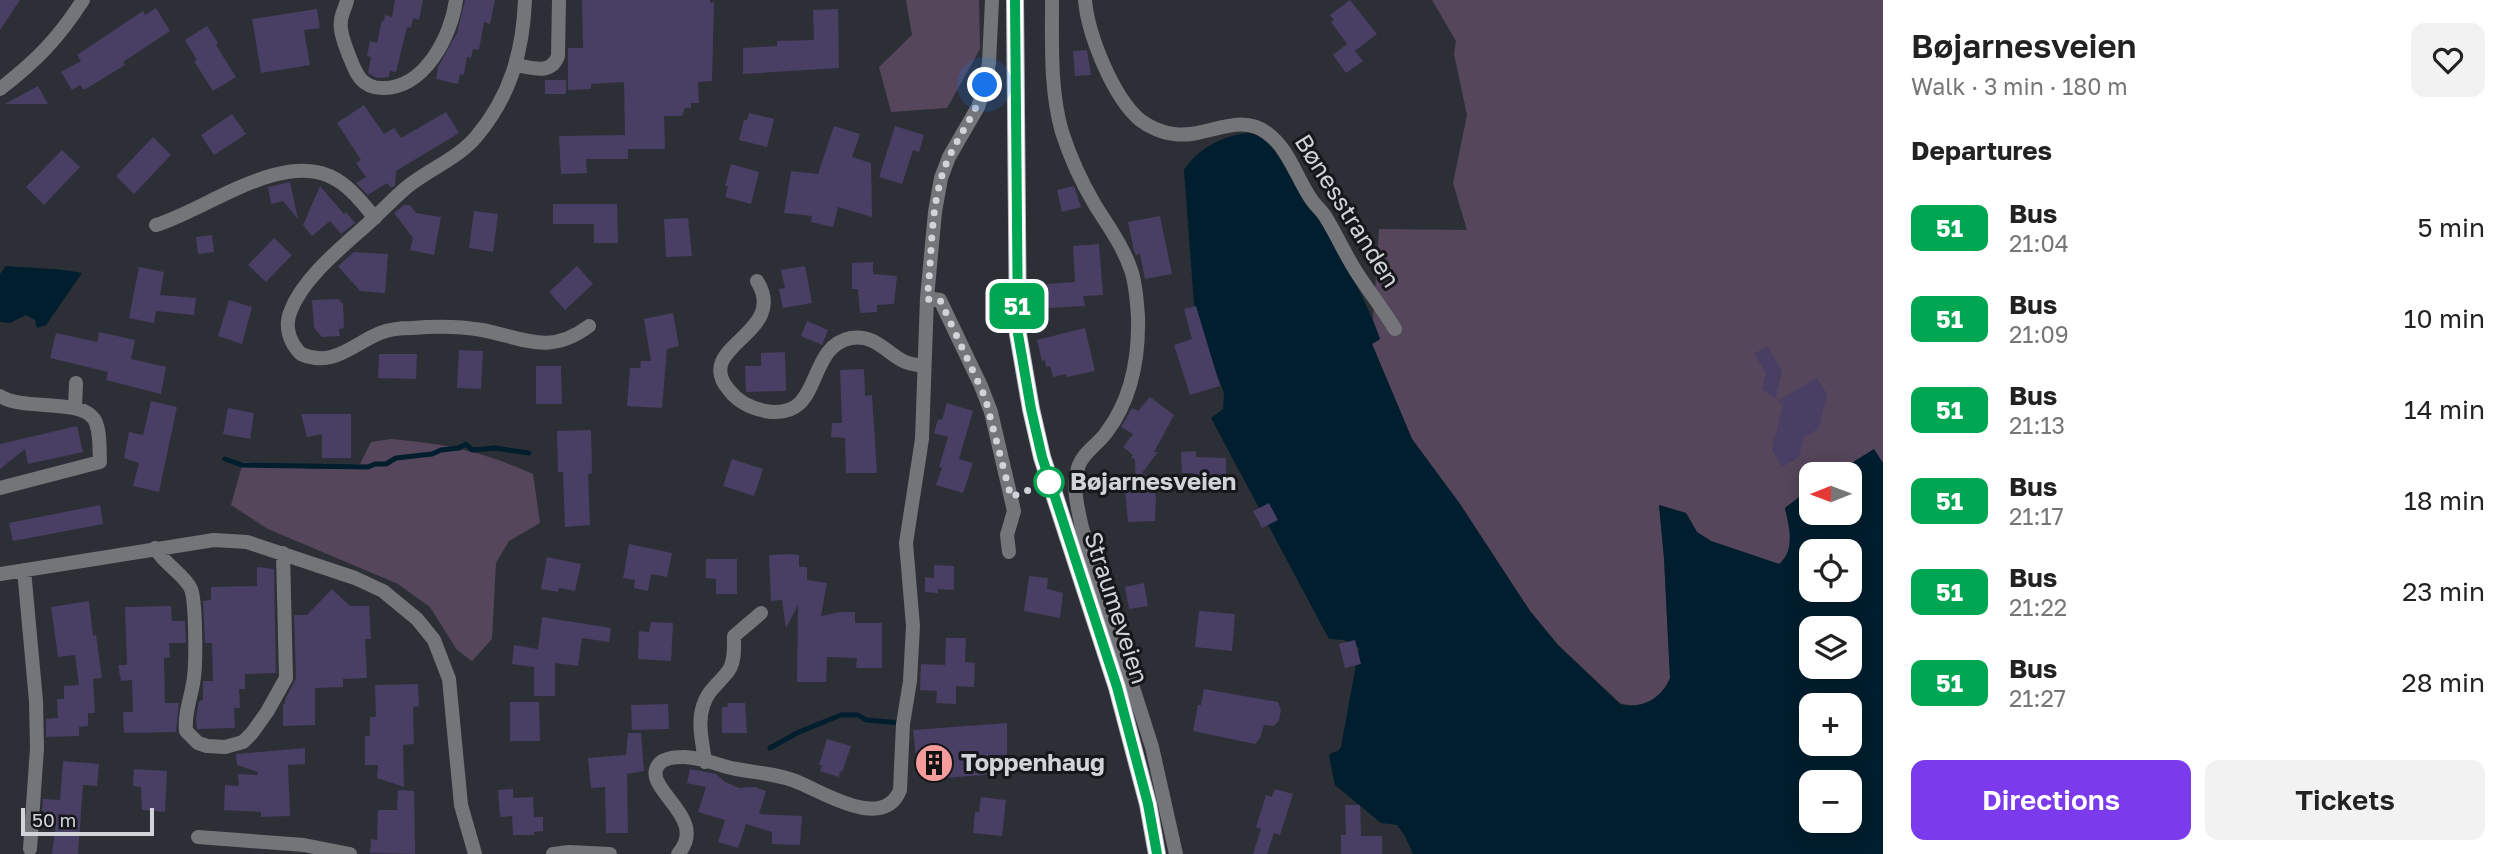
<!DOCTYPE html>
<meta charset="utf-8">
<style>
body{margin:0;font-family:"Golos Text",sans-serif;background:#f2f2f2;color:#222;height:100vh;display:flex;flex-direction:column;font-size:26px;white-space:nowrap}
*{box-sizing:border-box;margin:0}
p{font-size:23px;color:#767676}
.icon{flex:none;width:38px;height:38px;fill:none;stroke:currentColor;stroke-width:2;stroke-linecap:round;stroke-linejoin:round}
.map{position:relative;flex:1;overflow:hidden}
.side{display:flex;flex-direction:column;background:#fff;width:630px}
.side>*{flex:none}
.badge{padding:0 14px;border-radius:10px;font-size:24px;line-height:46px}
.needle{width:46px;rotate:269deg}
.controls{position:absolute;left:1799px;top:462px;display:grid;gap:14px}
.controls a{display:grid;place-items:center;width:63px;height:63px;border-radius:14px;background:#fff;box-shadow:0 4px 18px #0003;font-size:35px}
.scale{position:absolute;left:21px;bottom:18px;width:133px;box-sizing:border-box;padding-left:7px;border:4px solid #d2d3d8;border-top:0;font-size:19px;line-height:24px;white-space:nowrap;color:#d2d3d8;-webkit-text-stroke:5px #16171b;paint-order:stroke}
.you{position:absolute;width:35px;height:35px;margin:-18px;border:5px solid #fff;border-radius:50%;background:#1a73e8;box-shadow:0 0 0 10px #1a73e833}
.map>.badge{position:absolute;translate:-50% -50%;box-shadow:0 0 0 4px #fff}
h2{padding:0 28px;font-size:26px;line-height:63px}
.round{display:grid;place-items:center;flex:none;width:74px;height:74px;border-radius:14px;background:#f2f2f2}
.headline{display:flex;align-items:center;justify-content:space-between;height:119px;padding:0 28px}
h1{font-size:33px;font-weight:600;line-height:52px}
.primary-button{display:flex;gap:14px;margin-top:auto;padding:14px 28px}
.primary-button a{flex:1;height:80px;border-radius:14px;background:#7c3aed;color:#fff;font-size:28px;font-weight:600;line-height:80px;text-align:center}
.primary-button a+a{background:#f2f2f2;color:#222}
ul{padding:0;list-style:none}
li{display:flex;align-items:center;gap:21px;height:91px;padding:0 28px}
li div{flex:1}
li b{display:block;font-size:26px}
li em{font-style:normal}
li .badge{min-width:77px;font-weight:700;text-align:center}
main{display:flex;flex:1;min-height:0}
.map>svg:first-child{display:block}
.green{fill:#56465b}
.water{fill:#001e2e;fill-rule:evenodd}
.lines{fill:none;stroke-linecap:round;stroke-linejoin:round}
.stream{stroke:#001e2e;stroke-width:5}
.building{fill:#493e63}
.street{stroke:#737579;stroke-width:14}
.primary{stroke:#b6bbc2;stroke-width:18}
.line-casing{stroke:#fff;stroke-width:16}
.line{stroke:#00a651;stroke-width:10}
.walk{stroke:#d2d3d8;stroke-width:7;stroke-dasharray:0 12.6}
.stop-dot{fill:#fff;stroke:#00a651;stroke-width:3.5}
.labels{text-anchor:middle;stroke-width:6;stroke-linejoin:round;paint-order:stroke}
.street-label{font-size:24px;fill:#d2d3d8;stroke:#16171b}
.stop-label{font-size:24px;font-weight:bold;fill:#d2d3d8;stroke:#16171b;text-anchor:start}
.poi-label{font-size:24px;font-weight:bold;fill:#d2d3d8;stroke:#16171b;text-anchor:start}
</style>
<main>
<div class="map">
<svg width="1883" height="854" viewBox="0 0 1883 854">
<rect width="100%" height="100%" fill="#2d2f36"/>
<path class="green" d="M906 0H979L980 49 947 108 891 112 879 67 912 35Z
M1432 0H1883V463L1873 450 1834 474H1811V488L1785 508C1789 526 1796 550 1779 564L1711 541 1697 532 1686 513 1659 505 1664 558 1670 678C1662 698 1642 710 1620 703L1558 645 1530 611 1460 504 1412 439 1372 344 1380 339 1373 320 1379 229 1467 230 1453 183 1467 115 1454 54 1456 41Z
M391 439C447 444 481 451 533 474L540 523 509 541 496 563 492 639 472 661 457 650 430 607 398 584 268 529 231 505 243 462 312 469 360 464 371 442Z"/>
<path class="water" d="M1249 133 1260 136 1273 148C1311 209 1356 271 1380 339L1372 344 1412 439 1460 504 1530 611 1558 645 1620 704C1642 710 1662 698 1670 678L1664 558 1659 505 1686 513 1697 532 1711 541 1779 564C1796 550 1789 526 1785 508L1811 488V513H1850V474H1834L1874 449 1883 463V854H1413L1405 836 1397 825 1381 823 1335 785 1329 756 1331 753 1338 751 1341 747 1359 648 1344 640 1329 639 1211 418 1223 409 1224 393 1195 317 1184 170C1198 148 1224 135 1249 133ZM1811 551H1850V590H1811ZM1811 628H1850V667H1811ZM1811 705H1850V744H1811ZM1811 782H1850V821H1811Z
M6 266C31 268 56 268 82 273L46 325 37 328 35 320 26 315 10 323 0 322V274Z"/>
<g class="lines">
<path class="stream" d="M225 459 242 465 368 467 375 464H386L396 458 432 454 441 450 459 448 466 444 472 450 495 448 529 453
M770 748 799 732 841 715H858L866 720 901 723"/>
</g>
<path class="building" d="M0 0H20L0 30Z
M395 0H423L419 20 413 18 411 28 407 27 396 72 390 71 389 77 377 78 368 73 371 57 367 56 370 41 377 43 382 20 384 21 385 15 392 17Z
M465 0H495L490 24 484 22 479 50 473 49 471 58 467 57 464 75 460 74 458 84 436 79 438 67 457 33Z
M582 0H710V3L714 2 712 81 698 82 699 103H691V108H685L682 116H664L665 149H628V159H586L587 173 561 174 559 136 625 135 624 82 591 84V89L568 90V48H583Z
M1350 0 1377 34 1355 51 1363 61 1346 73 1333 55 1347 44 1331 22 1334 20 1330 15Z
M156 8 170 31 123 62 125 65 84 90 80 85 72 90 61 72 81 61 77 55 143 11 145 15Z
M317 9 320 28 304 30 310 65 261 73 252 19Z
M838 9 839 68 743 74V48L777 46V41L814 40 813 10Z
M207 26 218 43 216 45 236 77 213 91 194 61 197 60 185 40Z
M1087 50 1091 75 1075 76 1073 51Z
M545 80H566V94H545Z
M38 86 48 104H5Z
M364 105 384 134 394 128 401 138 446 112 459 133 396 171 395 185 391 188 387 183 368 195 356 183 366 177 356 163 361 160 337 123Z
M749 113 774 119 767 147 739 140 744 120H747Z
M232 114 246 134 214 155 201 135Z
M834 126 860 134 852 157 871 163 872 217 838 207 833 227 811 222 812 216 784 213 791 171 818 174Z
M895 126 924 135 919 152 913 150 902 184 879 177Z
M153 137 171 155 134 194 116 176Z
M62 150 80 167 44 205 26 187Z
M731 164 759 172 751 204 725 197 728 186H725Z
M290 182 298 219 283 201 271 204 268 187Z
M320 186 344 214 346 212 355 223 341 234 330 221 312 236 303 225Z
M1074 186 1081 207 1062 212 1057 190Z
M553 204H617L618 243H594V224H553Z
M404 205H410L416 213 441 217 434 255 410 250 413 238 394 213Z
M474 211 498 214 493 252 469 248Z
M1160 216 1172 274 1145 279 1140 254 1136 255 1134 251 1128 222Z
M688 218 692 256 666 257 664 219Z
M212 235 214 252 198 254 196 237Z
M274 238 292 255 266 282 248 265Z
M1099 244 1103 295 1083 296 1085 306 1048 308 1047 284 1075 282 1073 246Z
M354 252 388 254 385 293 360 291 338 266Z
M873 262V274L897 276 894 304 877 305V312L860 313 858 289H852V263Z
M577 266 593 284 565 310 549 292Z
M805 266 812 303 783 308 779 289 785 288 781 270Z
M139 267 164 272 160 295 196 298 194 315 156 311 154 323 129 318Z
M338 299 343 304 344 328 339 329 340 336 322 337 314 328 312 300Z
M229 300 252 307 242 344 218 336Z
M1196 306 1220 386 1190 395 1174 345 1192 339 1184 309Z
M673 313 679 346 667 349 662 408 627 406 630 368H640L641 361H651L644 319Z
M807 321 828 330 822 345 801 336Z
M1085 328 1095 371 1067 377 1066 374 1053 377 1050 366 1046 367 1045 360 1042 361 1037 340Z
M99 332 135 340 131 359 166 367 161 394 106 380 108 372 50 358 56 333 97 342Z
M1767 346 1782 371 1775 399 1762 389 1766 373 1754 354Z
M459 350 483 351 481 389 457 388Z
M785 352 786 391 746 392 745 366H761V353Z
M379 354H417L416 379 378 378Z
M536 366H561L562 404H536Z
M864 369 865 396 872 395 877 473H846L845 438 831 437 832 423H842L840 370Z
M1817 378 1827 394 1819 428 1804 437 1799 457 1782 467 1772 450 1783 405 1778 401Z
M1150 397 1174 415 1154 452H1158L1142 473 1153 479 1156 498 1155 521 1128 522 1125 489H1136L1135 460 1131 457 1133 455 1123 447 1133 434 1121 427 1132 408 1138 411Z
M151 401 177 407 159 492 133 486 139 463 124 458 129 432 143 435Z
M947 403 973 411 959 459 973 463 963 493 936 485 942 468 939 467 948 437 934 433 938 419 942 420Z
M228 408 254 413 250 439 223 434Z
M301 414H351V458H322V434L307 437Z
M77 426 83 452 28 464 25 449 0 469V444Z
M591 430 592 473 588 474 590 525 565 527 563 472H558L557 431Z
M1196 451V457L1226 458V475L1213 491 1194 492 1193 473H1182L1181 452Z
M732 459 763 469 754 496 723 486Z
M1269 503 1278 520 1262 528 1253 511Z
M100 505 103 524 13 541 9 523Z
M629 544 672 553 667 577 651 574 648 591 634 588 635 580 623 578Z
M792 554 799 555V567H807V580L827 583 821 616 840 612H855V623H882V668H856L857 658 827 657 826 682H797L798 605 786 628 782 600 771 601 769 555Z
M547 557 581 564 575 591 559 588 558 592 541 589Z
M706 559H737V594H716V579L706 578Z
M934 565 954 566V590L938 589V593L925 592V577L934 578Z
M257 567 274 569 276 673 245 674V689H239L240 708H234L235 728 197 729 196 718 199 701 203 700V681H213L212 643H205L203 601 211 600V587L257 586Z
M1029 576 1048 578 1047 589 1063 593 1060 618 1024 611Z
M1144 583 1148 606 1129 609 1125 587Z
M332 589 350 606H369L371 639H365L367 678 343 679V687L315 688V725L283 726V704H285V700L296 678 294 615H307Z
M89 601 93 636 96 635 102 678 93 679 95 713H88V726L79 727V736L46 737V719L58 718 57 699H64V686L79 685 75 655 58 657 51 607Z
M171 606 172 621H185L186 643H169L170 657 164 658 165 703H179L176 732 124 733 123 712H133L132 680 121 681 118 665H127L125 607Z
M1199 611 1235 614 1232 651 1195 647Z
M542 617 611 628 609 642 582 638 578 666 555 663V696H534V667L512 664 514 645 538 649Z
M651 622 673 623 671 661 638 659 639 631 649 632Z
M946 638H966L965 662 975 663 974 687 956 686V704L936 703 937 691 920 690 921 664 945 665Z
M1355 640 1361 664 1345 668 1339 644Z
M418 684 419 706 413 707 414 744 403 745 404 787 377 778 378 765H365V736H370V717H376L375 685Z
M1204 689 1278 702 1281 710 1279 720 1274 726 1264 725 1260 738 1255 744 1193 731 1198 705H1201Z
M510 702H539L540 741H510Z
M727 703H745L747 733H722V707H728Z
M668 704 669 729 632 730 631 705Z
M1007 723V755H995L996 774 932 779V774L918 775 913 730Z
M628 733H641L644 771 627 774 628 833H606L605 787 591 788 588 758 626 755Z
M827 739 851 746 842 772 840 771 839 777 820 771 822 765H819Z
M305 748V764L288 765 290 816 261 817V812L224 810 225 785 239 786 238 774 257 775 258 772 237 765 236 754Z
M63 761 99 764 97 786 83 785 78 854H52L56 823 41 822 43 799 60 800Z
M134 769 167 771 165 812 142 810 141 787 133 786Z
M690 769 716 774 725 782 739 788 755 787 766 791 759 814 802 816 800 845 772 844V832L746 824 738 848 718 842 725 820 698 812 706 787 687 783Z
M513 789V798L533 797 534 817H543V831L534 832V835H513L512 816 500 817 498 790Z
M1275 789 1293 794 1280 835 1274 833 1267 854H1253L1261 829 1256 827 1266 795 1272 797Z
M398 790 414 791 415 844H411H415V854L370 853 371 839 377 840 378 810H397Z
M981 797 1006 800 1002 836 973 833 975 812H979Z
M1345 805H1360L1361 836H1382V854H1341V835H1346Z"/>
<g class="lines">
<path class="street" d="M347 0C346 7 341 14 341 21 339 31 346 48 350 58 356 74 362 88 382 88 424 89 451 37 456 0
M525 0C523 52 510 97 476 137 457 159 429 169 407 187 395 197 384 209 372 220 346 244 304 276 291 310 284 326 289 342 301 354 333 368 353 344 380 333 390 329 401 328 412 328 435 326 459 326 482 330 524 338 549 356 589 326
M1052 0C1052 43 1050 91 1062 132 1070 157 1082 183 1095 205 1108 226 1123 246 1131 270 1136 284 1137 302 1138 317 1139 358 1132 399 1106 433 1098 444 1084 452 1079 465 1071 486 1078 508 1082 528L1152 747 1176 854
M1085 0C1088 35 1113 97 1140 120 1149 127 1163 133 1174 134 1205 139 1239 111 1267 133 1289 149 1296 177 1311 199 1315 205 1321 210 1325 216 1337 235 1346 257 1359 276 1371 294 1384 311 1395 329
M516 65C533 68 551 75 558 56L559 0
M0 89C36 61 58 39 83 0
M156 225C206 210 286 147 337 180 352 189 364 205 375 218
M757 281C790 334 691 346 729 390 738 402 751 408 765 411 825 422 804 347 851 338 873 334 885 351 903 361 909 364 917 365 924 366
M927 298 940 300 981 386 991 412 1014 511 1007 535 1009 552
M0 396C23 411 80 398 94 419 101 430 99 450 100 462L0 488
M75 408 76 383
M155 548C164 564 185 575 191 589 196 602 196 662 194 677 192 696 184 712 186 731L198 743 207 746 225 747 243 742 252 733 267 712 286 678 283 553
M24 570 36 701 37 748 30 849
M0 574 214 540 247 542 355 578 383 591 417 619 434 640 449 679 461 805 475 854
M705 762C703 744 697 724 703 706 708 689 720 683 729 670 735 661 734 647 734 636L761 613
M198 837 304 845 350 854
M553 854 569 852 610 854
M678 854C711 817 639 788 659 764 664 758 676 757 684 757 701 757 720 766 736 769 757 773 780 774 800 783 824 793 884 831 900 790L903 724 910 681 913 626 906 543 922 439 927 298 935 212 941 178 949 157 978 107 985 85 989 63 992 0"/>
<path class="primary" d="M1015 0 1018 334 1031 409 1042 457 1117 687 1148 804 1157 854"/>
</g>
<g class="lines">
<defs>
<path id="line" d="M1015 0 1018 334 1031 409 1042 457 1117 687 1148 804 1157 854"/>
</defs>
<use href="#line" class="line-casing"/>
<use href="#line" class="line"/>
<path class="walk" d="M985 85C975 118 950 145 941 179 930 217 932 259 927 299L940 300 985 397 1011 497 1049 482"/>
</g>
<defs>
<symbol id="building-disc" viewBox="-11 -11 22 22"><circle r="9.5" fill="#f59b9b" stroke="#16171b"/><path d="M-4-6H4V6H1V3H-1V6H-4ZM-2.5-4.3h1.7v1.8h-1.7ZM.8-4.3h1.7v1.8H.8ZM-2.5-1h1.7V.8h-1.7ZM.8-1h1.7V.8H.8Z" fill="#111"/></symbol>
</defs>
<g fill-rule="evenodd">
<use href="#building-disc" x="912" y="741" width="44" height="44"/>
</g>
<circle class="stop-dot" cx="1049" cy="482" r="14"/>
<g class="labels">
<g class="street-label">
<text transform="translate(1347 211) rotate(58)" y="8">Bønesstranden</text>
<text transform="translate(1116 608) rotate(72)" y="8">Straumeveien</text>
</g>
<g class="stop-label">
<text x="1070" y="490">Bøjarnesveien</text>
</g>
<g class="poi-label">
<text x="961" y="771">Toppenhaug</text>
</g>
</g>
</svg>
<div class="controls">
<a><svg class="needle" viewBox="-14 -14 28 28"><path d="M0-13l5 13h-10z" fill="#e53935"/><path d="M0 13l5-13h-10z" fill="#767676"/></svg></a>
<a><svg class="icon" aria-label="locate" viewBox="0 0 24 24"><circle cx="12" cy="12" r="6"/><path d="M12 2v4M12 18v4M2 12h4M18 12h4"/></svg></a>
<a><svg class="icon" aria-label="layers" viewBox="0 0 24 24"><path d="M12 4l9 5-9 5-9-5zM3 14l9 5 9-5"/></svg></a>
<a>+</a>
<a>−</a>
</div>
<div class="scale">50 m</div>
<div class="you" style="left:985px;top:85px"></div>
<b class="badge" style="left:1017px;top:306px;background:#00a651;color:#fff">51</b>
</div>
<section class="side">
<div class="headline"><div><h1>Bøjarnesveien</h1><p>Walk · 3 min · 180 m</p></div><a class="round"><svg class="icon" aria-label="heart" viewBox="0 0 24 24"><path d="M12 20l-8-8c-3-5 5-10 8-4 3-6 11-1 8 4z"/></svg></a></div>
<h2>Departures</h2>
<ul>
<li><span class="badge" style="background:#00a651;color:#fff">51</span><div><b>Bus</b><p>21:04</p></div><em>5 min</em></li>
<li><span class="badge" style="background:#00a651;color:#fff">51</span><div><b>Bus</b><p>21:09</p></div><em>10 min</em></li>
<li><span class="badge" style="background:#00a651;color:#fff">51</span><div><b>Bus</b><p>21:13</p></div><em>14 min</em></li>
<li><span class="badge" style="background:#00a651;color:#fff">51</span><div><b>Bus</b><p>21:17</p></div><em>18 min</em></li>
<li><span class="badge" style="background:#00a651;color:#fff">51</span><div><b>Bus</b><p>21:22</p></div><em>23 min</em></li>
<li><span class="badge" style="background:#00a651;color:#fff">51</span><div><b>Bus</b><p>21:27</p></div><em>28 min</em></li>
</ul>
<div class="primary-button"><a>Directions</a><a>Tickets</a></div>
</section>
</main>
